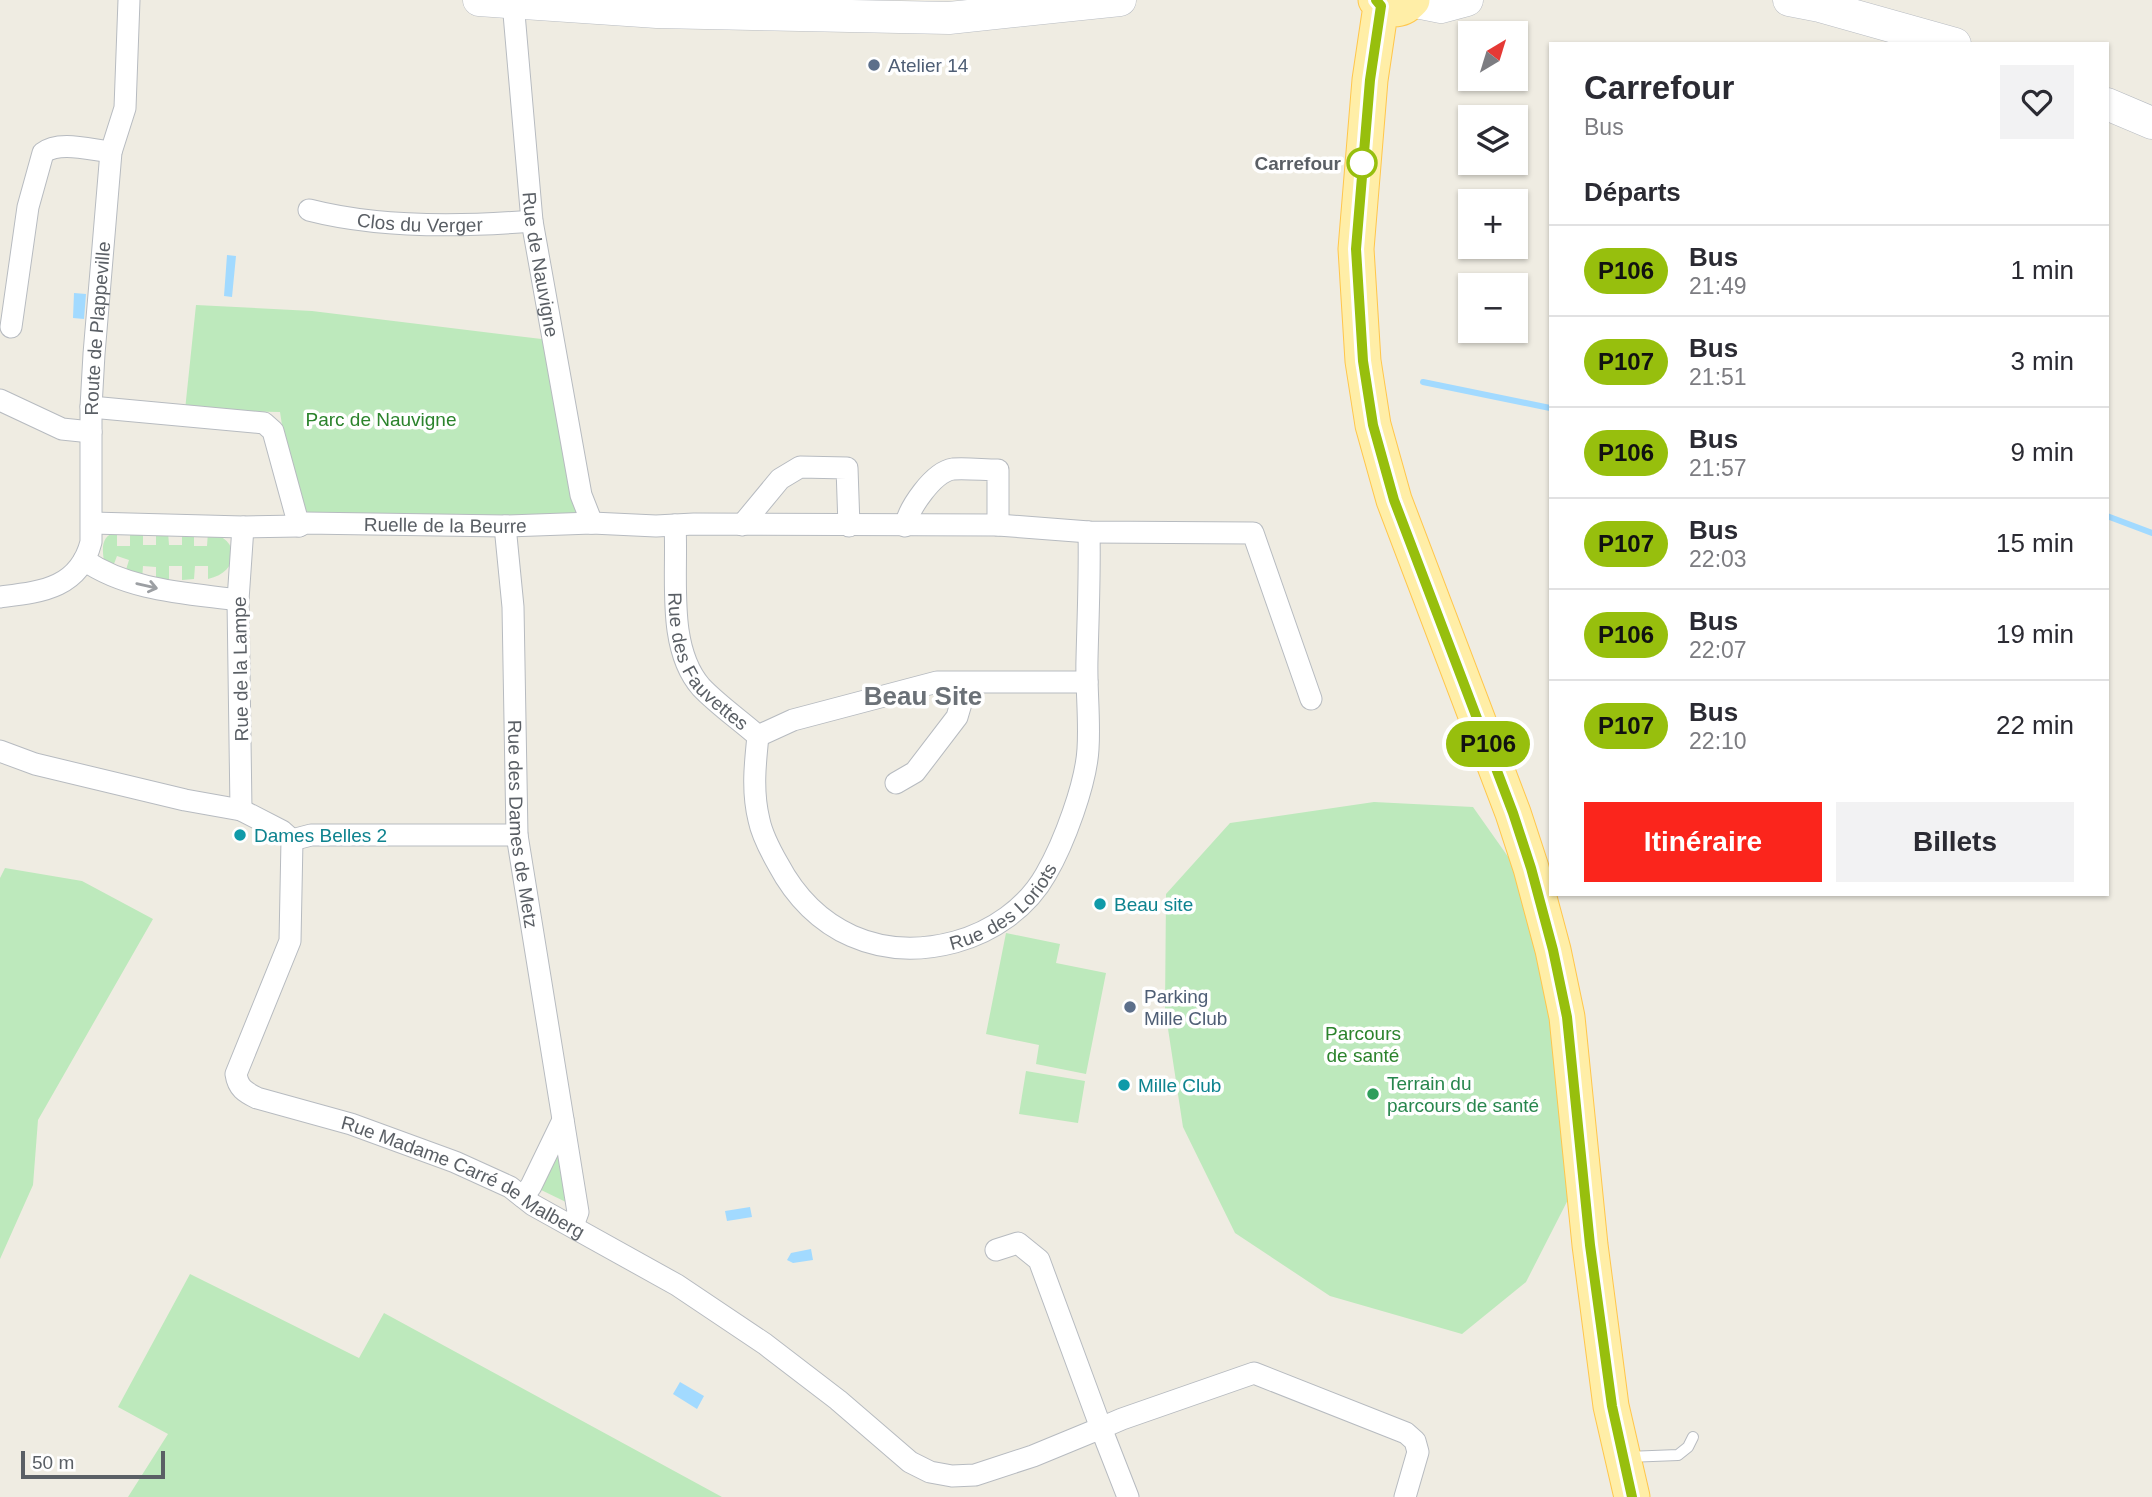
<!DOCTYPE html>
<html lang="fr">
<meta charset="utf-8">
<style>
body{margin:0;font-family:Arial,sans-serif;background:#f2f2f3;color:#2b2b33;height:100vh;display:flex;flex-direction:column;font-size:26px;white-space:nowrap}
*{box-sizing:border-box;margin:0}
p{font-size:23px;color:#7c7c81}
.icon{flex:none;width:38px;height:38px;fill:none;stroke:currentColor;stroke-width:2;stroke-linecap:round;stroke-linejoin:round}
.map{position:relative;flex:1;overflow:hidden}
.sheet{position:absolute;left:1549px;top:42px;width:560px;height:854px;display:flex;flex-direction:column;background:#fff;border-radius:0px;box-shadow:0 2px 5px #0004}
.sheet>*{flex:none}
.badge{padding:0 14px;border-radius:23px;font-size:24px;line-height:46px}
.needle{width:46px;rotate:38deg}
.controls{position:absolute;left:1458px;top:21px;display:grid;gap:14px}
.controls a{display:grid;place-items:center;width:70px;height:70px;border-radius:0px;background:#fff;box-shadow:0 2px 5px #0004;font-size:35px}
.scale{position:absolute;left:21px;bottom:18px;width:144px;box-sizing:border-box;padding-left:7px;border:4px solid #5a5f65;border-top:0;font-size:19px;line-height:24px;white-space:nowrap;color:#5a5f65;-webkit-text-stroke:5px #fff;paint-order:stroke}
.map>.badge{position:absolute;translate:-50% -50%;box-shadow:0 0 0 4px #fff}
h2{padding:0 35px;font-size:26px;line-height:63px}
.round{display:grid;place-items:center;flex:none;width:74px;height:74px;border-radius:0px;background:#f2f2f3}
.summary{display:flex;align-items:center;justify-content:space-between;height:119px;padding:0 35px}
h1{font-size:33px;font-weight:600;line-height:52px}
.primary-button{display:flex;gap:14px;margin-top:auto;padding:14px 35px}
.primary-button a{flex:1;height:80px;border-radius:0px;background:#fb251c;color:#fff;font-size:28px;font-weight:600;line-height:80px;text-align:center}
.primary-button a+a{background:#f2f2f3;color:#2b2b33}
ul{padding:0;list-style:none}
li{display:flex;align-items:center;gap:21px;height:91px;padding:0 35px;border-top:2px solid #e1e1e2}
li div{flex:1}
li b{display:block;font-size:26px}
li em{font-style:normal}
li .badge{min-width:77px;font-weight:700;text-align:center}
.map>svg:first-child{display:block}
.green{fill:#bde9bc}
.water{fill:#a2daff}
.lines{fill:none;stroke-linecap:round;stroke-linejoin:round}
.stream{stroke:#a2daff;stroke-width:6}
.lane-casing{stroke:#b7bbc0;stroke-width:12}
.street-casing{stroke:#b7bbc0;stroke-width:23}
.secondary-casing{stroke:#b8bcc2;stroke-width:33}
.primary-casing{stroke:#ffc64b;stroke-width:37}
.lane{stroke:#fff;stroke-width:10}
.street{stroke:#fff;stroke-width:21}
.secondary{stroke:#fff;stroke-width:32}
.primary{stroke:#ffeea7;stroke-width:35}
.oneway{stroke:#9c9fa3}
.line-casing{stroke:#fff;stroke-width:16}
.line{stroke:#97bf0d;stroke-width:10}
.service-dot{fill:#5c6f8a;stroke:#fff;stroke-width:2.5}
.stop-dot{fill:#fff;stroke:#97bf0d;stroke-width:3.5}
.culture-dot{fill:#0f9aa8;stroke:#fff;stroke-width:2.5}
.leisure-dot{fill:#2e9e5b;stroke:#fff;stroke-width:2.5}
.labels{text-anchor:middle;stroke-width:7;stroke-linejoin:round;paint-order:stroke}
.service-label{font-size:19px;fill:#4e5e75;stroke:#fff;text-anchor:start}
.stop-label{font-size:19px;font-weight:bold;fill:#5a5f65;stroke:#fff;text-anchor:end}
.street-label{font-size:19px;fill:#5a5f65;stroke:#fff}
.park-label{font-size:19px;fill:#2b832c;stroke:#fff}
.culture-label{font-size:19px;fill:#0d838f;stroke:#fff;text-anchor:start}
.leisure-label{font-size:19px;fill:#27864d;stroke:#fff;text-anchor:start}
.district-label{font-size:26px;font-weight:bold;fill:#6b7177;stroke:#fff}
</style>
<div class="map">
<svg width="2152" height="1497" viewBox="0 0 2152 1497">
<rect width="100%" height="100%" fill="#efece2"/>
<path class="green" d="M196 305 312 311 550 340 582 510 574 518 312 515 298 505 292 491 280 412 185 410Z
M117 532V546H130V532H143V545H156V532H168L169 545H182V532H194V546H207L208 532C242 539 240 572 208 579V566H195L194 579 182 580V566H169V580H156V567L143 566 142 580 125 573 129 560 117 556 112 569 104 561C102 548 101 535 117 532Z
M1374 802 1473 807 1516 868 1550 1007 1576 1184 1526 1282 1462 1334 1330 1296 1235 1233 1183 1127 1165 1009 1166 894 1230 823Z
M5 868 82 881 153 919 38 1120 33 1185 0 1259V878Z
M1006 933 1060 944 1056 963 1106 973 1086 1074 1036 1064 1039 1045 986 1034Z
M1026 1071 1085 1081 1078 1123 1019 1114Z
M557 1151 570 1204 537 1188Z
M190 1274 359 1358 384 1313 722 1497H128L168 1434 118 1407Z"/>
<path class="water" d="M227 255 236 256 232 297 224 296Z
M74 293 86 294 84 319 73 318Z
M750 1207 752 1217 727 1221 725 1211Z
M811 1249 813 1260 793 1263 787 1260 791 1253Z
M680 1382 704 1396 697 1409 673 1394Z"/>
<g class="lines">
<path class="stream" d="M1423 382 1550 408
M2107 516 2152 533"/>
<defs>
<path id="lane" d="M1627 1457 1678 1455 1688 1447 1693 1437"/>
<g id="street">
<path id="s1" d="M513 2 532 221 581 495 592 523"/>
<path id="s2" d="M309 210C379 228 460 227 532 221"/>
<path d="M11 327 28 207 43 153C59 140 91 150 111 152"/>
<path d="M0 400 62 429 91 432"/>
<path d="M91 407 264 423 273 431 299 526"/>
<path id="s3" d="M92 523 243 527 299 526 305 523 505 526 592 523 656 526 694 524 998 525 1089 532 1253 533 1311 699"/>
<path id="s4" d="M675 525C678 575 666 647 701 687 718 705 740 720 758 736L793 720 937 682H1087"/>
<path d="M742 525 780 479 800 467 847 468 849 526"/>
<path id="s5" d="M505 526 513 607 517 835 578 1212 573 1226"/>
<path d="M905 526C909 508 933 472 953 469 968 468 984 470 998 470V525"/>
<path d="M84 560C129 591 187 593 238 600"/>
<path id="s6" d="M0 597C40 592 79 589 91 542V407L94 354 111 152 125 108 129 0"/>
<path id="s7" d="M758 736C755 764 752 792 759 820 762 835 770 850 778 864 814 932 880 962 955 942 992 932 1027 908 1046 874 1064 843 1086 784 1088 749 1090 719 1086 688 1087 659 1088 616 1090 574 1089 532"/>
<path id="s8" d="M0 751 35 764 185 800 241 810 282 831 292 840 290 941 236 1074C238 1088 245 1092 257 1098L351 1124 455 1162 510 1187 533 1205 677 1285 765 1344 838 1400 910 1462 930 1472 952 1476 975 1475 1033 1456 1101 1428 1128 1497"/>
<path d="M896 783 915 772 957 717 967 683"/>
<path d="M241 810 238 600 243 527"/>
<path d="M292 840 311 835H517"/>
<path d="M523 1197 531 1186 563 1120"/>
<path d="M996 1250 1018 1243 1039 1260 1101 1428 1122 1419 1254 1373 1406 1433 1415 1441 1418 1452 1405 1497"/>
</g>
<path id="secondary" d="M479 0 657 12 949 18 1120 0
M1789 0 1820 6 1955 44
M1411 1 1441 7 1467 0
M2107 104 2152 123"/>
<path id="primary" d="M1376 0C1387 12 1401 12 1412 0
M1381 6 1370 80 1356 249 1363 361 1373 425 1394 500 1513 813 1531 868 1553 950 1567 1017 1590 1245 1611 1406 1632 1497"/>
</defs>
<use href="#lane" class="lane-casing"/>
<use href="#street" class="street-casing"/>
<use href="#secondary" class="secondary-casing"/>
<use href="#primary" class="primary-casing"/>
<use href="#lane" class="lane"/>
<use href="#street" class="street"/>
<use href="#secondary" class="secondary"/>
<use href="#primary" class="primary"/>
</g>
<defs><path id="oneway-shaft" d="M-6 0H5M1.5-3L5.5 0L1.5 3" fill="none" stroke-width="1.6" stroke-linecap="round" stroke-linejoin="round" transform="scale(1.75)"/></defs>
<use class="oneway" href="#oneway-shaft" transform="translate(147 586) rotate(13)"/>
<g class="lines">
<defs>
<path id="line" d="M1376 0 1381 6 1370 80 1356 249 1363 361 1373 425 1394 500 1513 813 1531 868 1553 950 1567 1017 1590 1245 1612 1406 1632 1497"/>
</defs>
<use href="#line" class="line-casing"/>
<use href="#line" class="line"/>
</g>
<g class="service-dot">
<circle cx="874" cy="65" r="7"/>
<circle cx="1130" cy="1007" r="7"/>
</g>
<circle class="stop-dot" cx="1362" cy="163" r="14"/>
<g class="culture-dot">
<circle cx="240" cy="835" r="7"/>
<circle cx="1100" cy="904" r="7"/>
<circle cx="1124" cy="1085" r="7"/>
</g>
<circle class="leisure-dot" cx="1373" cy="1094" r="7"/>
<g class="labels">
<g class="service-label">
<text x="888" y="72">Atelier 14</text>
<text x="1144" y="1003">Parking<tspan x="1144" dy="22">Mille Club</tspan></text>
</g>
<g class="stop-label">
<text x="1341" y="170">Carrefour</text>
</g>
<g class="street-label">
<text dy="7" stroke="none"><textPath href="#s2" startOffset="112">Clos du Verger</textPath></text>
<text dy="7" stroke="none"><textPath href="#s1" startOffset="264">Rue de Nauvigne</textPath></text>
<text dy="7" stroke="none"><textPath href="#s6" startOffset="329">Route de Plappeville</textPath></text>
<text dy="7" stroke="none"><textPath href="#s3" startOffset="354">Ruelle de la Beurre</textPath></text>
<text dy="7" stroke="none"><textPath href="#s4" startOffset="147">Rue des Fauvettes</textPath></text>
<text transform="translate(240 669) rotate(-91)" y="7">Rue de la Lampe</text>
<text dy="7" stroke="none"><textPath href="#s5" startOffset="299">Rue des Dames de Metz</textPath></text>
<text dy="7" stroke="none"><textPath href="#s7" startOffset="404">Rue des Loriots</textPath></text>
<text dy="7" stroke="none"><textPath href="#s8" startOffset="808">Rue Madame Carré de Malberg</textPath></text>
</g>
<g class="park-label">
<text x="381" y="426">Parc de Nauvigne</text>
<text x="1363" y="1040">Parcours<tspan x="1363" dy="22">de santé</tspan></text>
</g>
<g class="culture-label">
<text x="254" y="842">Dames Belles 2</text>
<text x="1114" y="911">Beau site</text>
<text x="1138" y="1092">Mille Club</text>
</g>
<g class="leisure-label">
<text x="1387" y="1090">Terrain du<tspan x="1387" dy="22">parcours de santé</tspan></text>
</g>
<g class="district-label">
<text x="923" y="705">Beau Site</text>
</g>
</g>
</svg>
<div class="controls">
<a><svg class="needle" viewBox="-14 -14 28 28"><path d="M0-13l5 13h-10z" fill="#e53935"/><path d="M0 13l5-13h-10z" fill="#7c7c81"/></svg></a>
<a><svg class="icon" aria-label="layers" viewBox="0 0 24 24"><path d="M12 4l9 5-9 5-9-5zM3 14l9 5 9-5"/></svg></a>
<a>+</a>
<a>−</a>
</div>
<div class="scale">50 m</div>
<b class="badge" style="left:1488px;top:744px;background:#97bf0d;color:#111">P106</b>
<section class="sheet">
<div class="summary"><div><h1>Carrefour</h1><p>Bus</p></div><a class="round"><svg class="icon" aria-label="heart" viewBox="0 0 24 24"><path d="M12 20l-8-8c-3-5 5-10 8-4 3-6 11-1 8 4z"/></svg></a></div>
<h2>Départs</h2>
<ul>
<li><span class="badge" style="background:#97bf0d;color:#111">P106</span><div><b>Bus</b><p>21:49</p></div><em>1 min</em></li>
<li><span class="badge" style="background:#97bf0d;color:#111">P107</span><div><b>Bus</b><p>21:51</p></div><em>3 min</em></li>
<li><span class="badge" style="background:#97bf0d;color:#111">P106</span><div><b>Bus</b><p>21:57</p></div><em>9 min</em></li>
<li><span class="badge" style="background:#97bf0d;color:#111">P107</span><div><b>Bus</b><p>22:03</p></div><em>15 min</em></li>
<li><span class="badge" style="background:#97bf0d;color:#111">P106</span><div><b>Bus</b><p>22:07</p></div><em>19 min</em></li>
<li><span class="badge" style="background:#97bf0d;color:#111">P107</span><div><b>Bus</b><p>22:10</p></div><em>22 min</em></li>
</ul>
<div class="primary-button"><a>Itinéraire</a><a>Billets</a></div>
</section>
</div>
